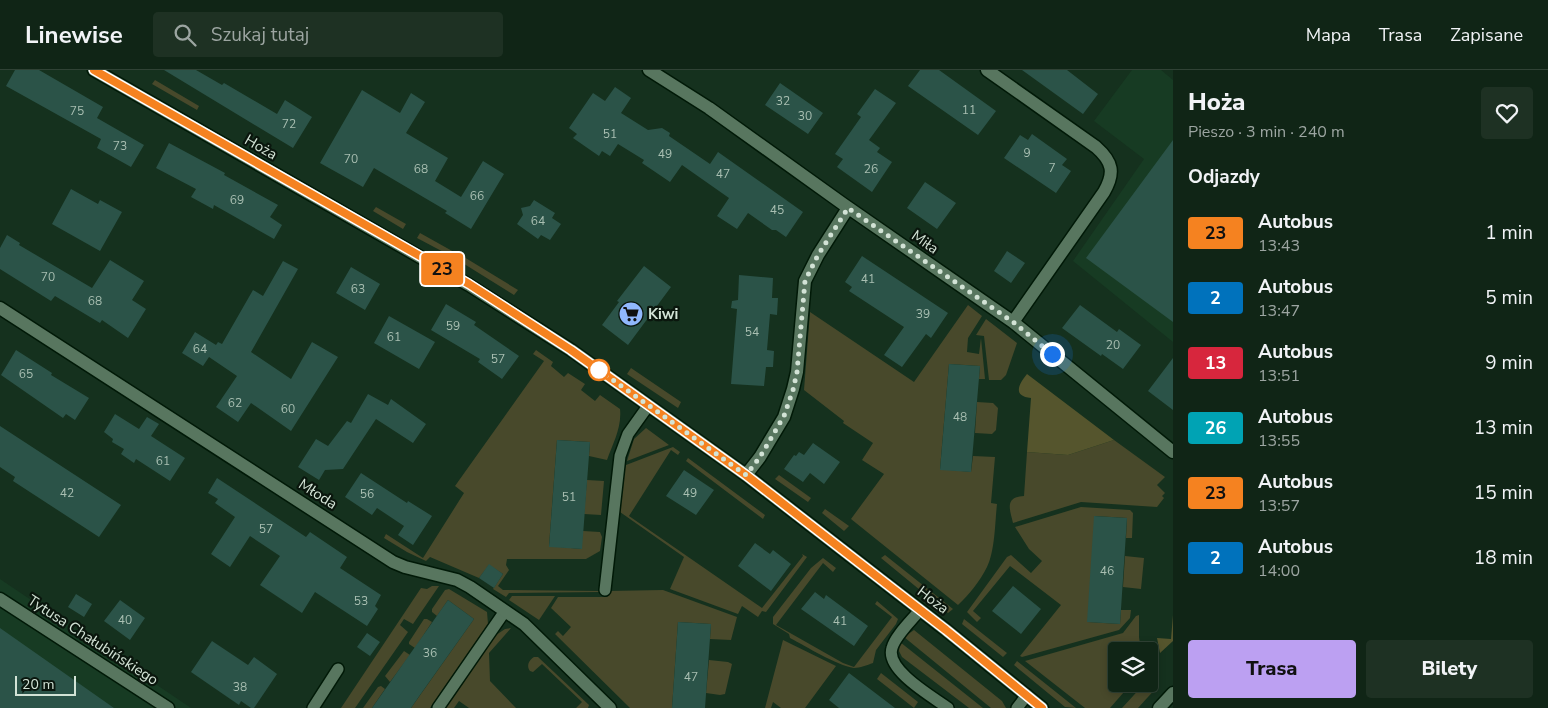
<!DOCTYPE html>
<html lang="pl">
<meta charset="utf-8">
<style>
body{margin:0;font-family:"Nunito Sans",sans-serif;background:#1e3123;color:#f1f3f6;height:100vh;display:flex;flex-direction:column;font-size:19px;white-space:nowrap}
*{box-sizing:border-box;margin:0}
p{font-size:16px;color:#9ca5a1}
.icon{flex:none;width:28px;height:28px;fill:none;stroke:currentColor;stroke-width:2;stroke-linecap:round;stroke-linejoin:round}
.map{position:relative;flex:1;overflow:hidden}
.sheet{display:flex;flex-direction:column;background:#102516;width:375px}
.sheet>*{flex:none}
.badge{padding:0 10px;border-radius:4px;font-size:18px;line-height:32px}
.controls{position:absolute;left:1108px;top:572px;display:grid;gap:10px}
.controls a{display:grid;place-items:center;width:50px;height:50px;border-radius:5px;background:#102516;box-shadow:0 2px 8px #0003,0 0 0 1px #304235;font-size:25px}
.scale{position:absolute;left:15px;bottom:12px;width:61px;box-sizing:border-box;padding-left:5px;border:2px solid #d3e3d6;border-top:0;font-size:14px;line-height:18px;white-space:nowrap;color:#d3e3d6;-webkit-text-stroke:4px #0a160d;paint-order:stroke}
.you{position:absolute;width:25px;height:25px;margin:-12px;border:4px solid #fff;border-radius:50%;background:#1a73e8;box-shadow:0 0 0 8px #1a73e833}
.map>.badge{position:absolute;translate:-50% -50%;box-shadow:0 0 0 2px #fff}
h2{padding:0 15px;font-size:19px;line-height:45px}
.round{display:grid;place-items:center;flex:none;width:52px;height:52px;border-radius:5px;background:#1e3123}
.headline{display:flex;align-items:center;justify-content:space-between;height:85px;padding:0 15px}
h1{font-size:24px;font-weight:800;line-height:38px}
.cta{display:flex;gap:10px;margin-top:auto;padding:10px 15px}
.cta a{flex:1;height:58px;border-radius:5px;background:#bca0f2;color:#111;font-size:20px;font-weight:800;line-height:58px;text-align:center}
.cta a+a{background:#1e3123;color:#f1f3f6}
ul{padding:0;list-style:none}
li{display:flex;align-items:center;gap:15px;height:65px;padding:0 15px}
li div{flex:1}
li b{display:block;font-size:19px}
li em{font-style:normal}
li .badge{min-width:55px;font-weight:700;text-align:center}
header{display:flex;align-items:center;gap:30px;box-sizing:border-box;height:70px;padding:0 25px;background:#102516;border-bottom:1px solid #304235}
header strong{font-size:24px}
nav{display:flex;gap:28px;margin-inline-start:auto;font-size:18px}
.search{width:350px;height:45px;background:#1e3123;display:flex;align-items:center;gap:12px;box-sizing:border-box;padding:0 18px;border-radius:5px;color:#9ca5a1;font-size:19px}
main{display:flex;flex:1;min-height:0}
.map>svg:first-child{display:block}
.built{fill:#173b23}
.green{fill:#48492b}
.forest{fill:#55552d}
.building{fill:#2b5348}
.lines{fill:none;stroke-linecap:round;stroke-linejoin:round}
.lane-casing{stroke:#001907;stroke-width:14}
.street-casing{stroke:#001907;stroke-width:15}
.secondary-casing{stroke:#001907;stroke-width:15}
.lane{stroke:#58765f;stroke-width:11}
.street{stroke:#58765f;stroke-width:12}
.secondary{stroke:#58765f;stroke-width:12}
.line-casing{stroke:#fff;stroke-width:11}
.line{stroke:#f58220;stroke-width:8}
.walk{stroke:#d3e3d6;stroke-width:5;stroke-dasharray:0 9}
.stop-dot{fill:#fff;stroke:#f58220;stroke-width:2.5}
.labels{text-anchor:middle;stroke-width:4.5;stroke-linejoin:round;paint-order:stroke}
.number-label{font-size:12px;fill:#a9bfb2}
.street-label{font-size:15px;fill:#d3e3d6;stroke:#0a160d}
.poi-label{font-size:15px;font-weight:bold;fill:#d3e3d6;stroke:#0a160d;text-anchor:start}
</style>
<header>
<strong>Linewise</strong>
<div class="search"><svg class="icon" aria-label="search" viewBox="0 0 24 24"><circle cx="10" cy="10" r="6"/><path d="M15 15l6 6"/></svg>Szukaj tutaj</div>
<nav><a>Mapa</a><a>Trasa</a><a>Zapisane</a></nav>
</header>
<main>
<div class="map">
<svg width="1173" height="638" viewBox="0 0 1173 638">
<rect width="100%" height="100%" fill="#15311e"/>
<path class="built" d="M1132 0H1161L1173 10V272L1073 191 1144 89 1094 51Z
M0 509 191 638H0Z"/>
<path class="green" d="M155 10 199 36 197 40 152 14Z
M376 137 406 154 403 159 373 141Z
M420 163 454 182 451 186 417 168Z
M464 187 518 220 514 225 461 192Z
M968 235 982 246 968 268 967 282 979 284 981 268 985 309H979L980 296 949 294 940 399 971 402 973 386 995 387 991 433 997 434C995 452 995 481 987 497 980 511 969 525 958 535L851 449 884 404 862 390 873 373 843 353 844 351 804 320 810 242 914 312Z
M986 249 1017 273 1006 305 1001 310H989L984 266 976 265Z
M536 280 553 292 551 296 564 307 568 303 585 314 581 320 595 331 600 325 620 339C622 357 613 373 607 390L589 386 590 372 557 370 549 476 581 479 583 461 600 462 602 467 600 481 586 489H507L506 495 509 500 498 516 503 520 600 521V522L509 523 506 527 493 519 503 504 489 495 479 508 430 487 426 491 407 482 384 468 386 464 423 488 464 423 455 416 544 291 533 284Z
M631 298 681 332 678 338 627 304Z
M977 332 993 333 998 338 996 360 992 364 975 363Z
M646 358 669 375 627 391 634 369Z
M1114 370 1165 407 1157 415 1165 423 1162 426 1164 428 1157 437 1081 432 1013 453C1010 440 1004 427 1024 426L1027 382 1068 385Z
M673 377 680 382 678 385 671 380 629 446 762 538 803 486 802 484 807 487 766 542 762 541 758 547 742 536 738 544 670 519 684 487 620 442 619 440 622 408 626 395Z
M688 388 765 445 763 449 686 391Z
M779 405 811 428 808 432 775 409Z
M587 410 604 411 601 445 584 444Z
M1081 437 1130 440 1133 443 1132 468H1126L1127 448 1095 446 1088 552 1120 554 1121 540H1131L1130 548 1119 560 1022 587 1020 586 1061 535 1010 496 973 541 981 548 977 552 967 542 1007 487 1011 485 1031 503 1042 491 1029 479 1015 457Z
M825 439 849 456 844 461 822 443Z
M885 485 953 539 948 543 881 488Z
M1125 486 1144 488 1141 519 1123 517Z
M823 488 836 498 833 502 823 493 776 555 843 593 854 597 892 547 875 534 877 531 898 549 896 554 876 580 873 593C867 595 860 598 854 598 836 595 807 577 790 568L789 564 773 554V547L811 498Z
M432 516H439L413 554 404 549 400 555 408 562 355 638H341L421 518 427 519Z
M449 519 487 542 488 554 430 638H411L474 549 448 530 437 546 432 542V539L445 520Z
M663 520 737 547 731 570 710 569 711 554 678 552 672 638H630L555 564 558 561 563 566 571 557 551 538 558 527H607L608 521Z
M512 526H555L539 550 509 530Z
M1139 545V567L1141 581H1116V614H1131L1110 638H1085L1025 591 1123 563 1136 546Z
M424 549H427L432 552 415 578 409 574V572Z
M964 549 1007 583 1003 587 962 554Z
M511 558 489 583 490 611 516 638H469L459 631 454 638H445L496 565 505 559Z
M914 560 1002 631 1006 638H991L904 567Z
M783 570 836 596 805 638H781L773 632 771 638H765Z
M900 572 983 638H969L902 587 899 581Z
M404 581 410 585 390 612 385 606Z
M534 587H538L589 635 588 638H576L582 632 542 594 533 602 530 601C526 596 529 590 534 587Z
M709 590 728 592 732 594 725 624 720 625 706 623Z
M1017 591 1076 638 1065 637 1014 595Z
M1154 602 1159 610 1158 616 1138 638H1122L1144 614H1149V608Z
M881 603 918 632 914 638 877 609Z
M381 616 385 619 372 638H363L378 617Z"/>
<path class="forest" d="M1027 304 1114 370 1068 385 1027 382 1031 328C1012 326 1019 314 1027 304Z
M1173 545V571L1160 583 1157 568 1171 569Z"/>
<path class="building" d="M15 0H39L103 37 97 48 144 75 131 97 97 78 101 69 6 16Z
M164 0H196L222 15 224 13 277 44 285 30 312 47 293 78Z
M920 0H939L996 41 978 65 908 16Z
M1022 0H1067L1098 24 1083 44Z
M780 13 823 43 808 64 765 35Z
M615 17 631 28 621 43 648 60 662 58 670 63 669 66 710 94 718 82 803 142 786 167 776 160H772L748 143 737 159 717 146 729 128 682 95 670 112 642 93 644 90 618 74 610 86 602 81 599 86 573 68 577 64 569 58 593 23 605 31Z
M875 19 896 33 869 70 880 78 877 82 892 92 872 122 837 97 843 89 835 84 861 47 857 44Z
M362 20 400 43 411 23 425 32 406 63 448 88 435 111 461 127 483 91 504 104 471 159 445 143 447 141 374 98 363 117 320 93Z
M1032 64 1067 89 1062 95 1071 101 1056 123 1004 88 1020 65 1028 70Z
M1173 70V252L1086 188Z
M169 73 225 103 224 105 278 135 270 147 282 155 274 169 214 135 213 139 191 127 196 119 156 98Z
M925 112 956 133 937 159 907 138Z
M71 119 98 134 100 130 122 142 100 181 52 154Z
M534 130 555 143 552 148 561 154 550 170 541 165 538 169 517 154 523 145 521 138 530 136Z
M7 165 20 173 19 175 92 218 110 190 144 211 132 230 146 239 128 268 102 250 100 253 55 226 51 231 0 199V178Z
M1007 181 1025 193 1011 213 994 201Z
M862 186 948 243 931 268 926 264 902 297 884 285 904 257 849 221 852 217 845 212Z
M283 191 298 199 251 282 291 309 312 272 338 287 291 361 251 333 238 352 216 337 237 306 209 287 203 296 182 283 195 262 216 275 218 272 222 274 253 220 263 226Z
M644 196 671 217 628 275 602 255 619 232 617 231Z
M351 197 380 214 365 240 336 223Z
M739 205 773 208 772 228H778L777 245 770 244 767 280 774 281 773 297H766L764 316 731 314 737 239 731 238 732 231 738 230Z
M446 234 476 252 474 255 519 286 502 309 478 292 480 289 431 260Z
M1080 235 1117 262 1119 259 1141 275 1123 299 1102 284 1101 286 1062 258Z
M389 246 435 272 419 299 374 273Z
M16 280 52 303 51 305 89 328 75 350 66 344 63 348 1 305Z
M1173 288V340L1148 321Z
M949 294 980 296 971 402 940 400Z
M368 324 388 335 391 329 426 354 413 373 376 349 343 399 325 400 319 410 298 397 316 369 328 376 347 351 351 353Z
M115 344 139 359 147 347 159 354 151 366 185 388 170 411 136 389 134 393 121 384 124 379 112 372 113 369 104 362Z
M0 356 121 435 99 467 13 411 15 407 0 397Z
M557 370 590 372 582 479 549 477Z
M813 373 840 392 824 414 810 403 803 412 784 399 794 385 796 386 799 382 804 385Z
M684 400 714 420 696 445 666 426Z
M361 403 407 433 408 431 432 446 413 475 398 465 404 456 377 438 372 445 345 427Z
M217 408 306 467 310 462 347 487 340 498 381 525 375 536 378 539 367 556 315 522 302 543 260 515 280 486 250 466 230 497 211 484 235 447 215 433 218 429 208 423Z
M1094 446 1127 448 1120 554 1087 552Z
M755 473 770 484 773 480 791 494 771 521 738 496Z
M489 494 503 504 494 518 479 508Z
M1013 516 1041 539 1021 564 992 541Z
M815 522 824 529 826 525 868 556 854 576 801 539Z
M76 524 92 534 84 547 68 537Z
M120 530 145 548 130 570 104 551Z
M448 530 474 549 420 625 411 638H372Z
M678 552 711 554 705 638H672Z
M0 558 114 638H0Z
M367 563 380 572 370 586 357 577Z
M212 571 248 595 254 587 277 604 254 638H251L241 631 239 635 191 602Z
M849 603 895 638H839L829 630Z"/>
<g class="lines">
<defs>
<path id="lane" d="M605 520 620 386 628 364 648 336
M920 540C912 550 895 566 892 578 885 600 933 627 948 638
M313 638 338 599
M438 638 505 541
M1017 638 1027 625"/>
<path id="street" d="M94 0 469 215 571 280 746 405 946 560 1042 638
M649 0 709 38 843 134 1013 252 1173 382
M987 0 1096 77C1113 92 1115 103 1104 122L1013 252
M0 238 393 492 405 497 457 510 470 517 505 541 524 554 610 638
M746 405 760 387 784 347 793 319 797 302 805 211 818 185 848 138
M0 529 168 638"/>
<path id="secondary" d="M1159 638 1173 623"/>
</defs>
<use href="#lane" class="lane-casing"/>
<use href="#street" class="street-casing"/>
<use href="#secondary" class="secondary-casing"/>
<use href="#lane" class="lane"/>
<use href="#street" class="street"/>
<use href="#secondary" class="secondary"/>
</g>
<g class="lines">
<defs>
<path id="line" d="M94 0 469 214 571 280 746 405 946 560 1042 638"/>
</defs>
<use href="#line" class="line-casing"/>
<use href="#line" class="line"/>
<path class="walk" d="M599 300 746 405 760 387 784 346 793 320 797 302 805 211 818 185 848 138 1013 252 1052 284"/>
</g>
<defs>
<symbol id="supermarket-disc" viewBox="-11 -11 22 22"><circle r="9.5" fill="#91b8fd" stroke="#0a160d"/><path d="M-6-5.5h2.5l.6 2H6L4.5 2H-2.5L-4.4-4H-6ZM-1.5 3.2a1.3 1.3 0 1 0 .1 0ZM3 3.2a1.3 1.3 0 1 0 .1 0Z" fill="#111"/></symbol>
</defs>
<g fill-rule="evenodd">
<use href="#supermarket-disc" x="617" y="230" width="28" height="28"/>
</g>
<circle class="stop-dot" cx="599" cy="300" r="10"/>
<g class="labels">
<g class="number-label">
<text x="783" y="35">32</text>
<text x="969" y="44">11</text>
<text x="77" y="45">75</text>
<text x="805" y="50">30</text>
<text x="289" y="58">72</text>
<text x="610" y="68">51</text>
<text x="120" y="80">73</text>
<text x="1027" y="87">9</text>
<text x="665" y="88">49</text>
<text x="351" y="93">70</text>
<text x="1052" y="102">7</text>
<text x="421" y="103">68</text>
<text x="871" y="103">26</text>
<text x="723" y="108">47</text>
<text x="477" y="130">66</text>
<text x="237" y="134">69</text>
<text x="777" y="144">45</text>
<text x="538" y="155">64</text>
<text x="48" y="211">70</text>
<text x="868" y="213">41</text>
<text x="358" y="223">63</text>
<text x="95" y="235">68</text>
<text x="923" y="248">39</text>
<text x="453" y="260">59</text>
<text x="752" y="266">54</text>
<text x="394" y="271">61</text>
<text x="1113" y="279">20</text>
<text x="200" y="283">64</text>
<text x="498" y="293">57</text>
<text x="26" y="308">65</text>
<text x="235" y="337">62</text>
<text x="288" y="343">60</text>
<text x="960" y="351">48</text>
<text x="163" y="395">61</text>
<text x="67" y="427">42</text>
<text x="690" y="427">49</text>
<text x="367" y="428">56</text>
<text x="569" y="431">51</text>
<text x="266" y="463">57</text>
<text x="1107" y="505">46</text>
<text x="361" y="535">53</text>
<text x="125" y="554">40</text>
<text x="840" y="555">41</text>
<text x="430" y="587">36</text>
<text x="691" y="611">47</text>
<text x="240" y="621">38</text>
</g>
<g class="street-label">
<text transform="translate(261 77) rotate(30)" y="5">Hoża</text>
<text transform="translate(925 172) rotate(35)" y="5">Miła</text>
<text transform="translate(318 424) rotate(33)" y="5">Młoda</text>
<text transform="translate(933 530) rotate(37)" y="5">Hoża</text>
<text transform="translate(93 570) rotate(33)" y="5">Tytusa Chałubińskiego</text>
</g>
<g class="poi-label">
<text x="648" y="249">Kiwi</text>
</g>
</g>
</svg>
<div class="controls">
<a><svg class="icon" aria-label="layers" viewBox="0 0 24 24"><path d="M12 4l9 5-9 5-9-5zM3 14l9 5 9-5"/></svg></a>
</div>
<div class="scale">20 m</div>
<div class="you" style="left:1052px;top:284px"></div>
<b class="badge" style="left:442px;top:199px;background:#f58220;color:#111">23</b>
</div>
<section class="sheet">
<div class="headline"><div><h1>Hoża</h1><p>Pieszo · 3 min · 240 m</p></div><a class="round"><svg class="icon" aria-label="heart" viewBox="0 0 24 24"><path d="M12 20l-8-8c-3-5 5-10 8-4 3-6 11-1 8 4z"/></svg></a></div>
<h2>Odjazdy</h2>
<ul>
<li><span class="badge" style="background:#f58220;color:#111">23</span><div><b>Autobus</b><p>13:43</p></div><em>1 min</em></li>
<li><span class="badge" style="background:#0072bc;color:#fff">2</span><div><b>Autobus</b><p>13:47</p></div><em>5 min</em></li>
<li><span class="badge" style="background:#d7263d;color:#fff">13</span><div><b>Autobus</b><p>13:51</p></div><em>9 min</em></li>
<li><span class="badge" style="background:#00a3b4;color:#fff">26</span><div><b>Autobus</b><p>13:55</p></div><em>13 min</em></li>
<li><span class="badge" style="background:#f58220;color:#111">23</span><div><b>Autobus</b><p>13:57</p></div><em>15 min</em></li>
<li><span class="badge" style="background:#0072bc;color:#fff">2</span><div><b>Autobus</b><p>14:00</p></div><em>18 min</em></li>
</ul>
<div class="cta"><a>Trasa</a><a>Bilety</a></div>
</section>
</main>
